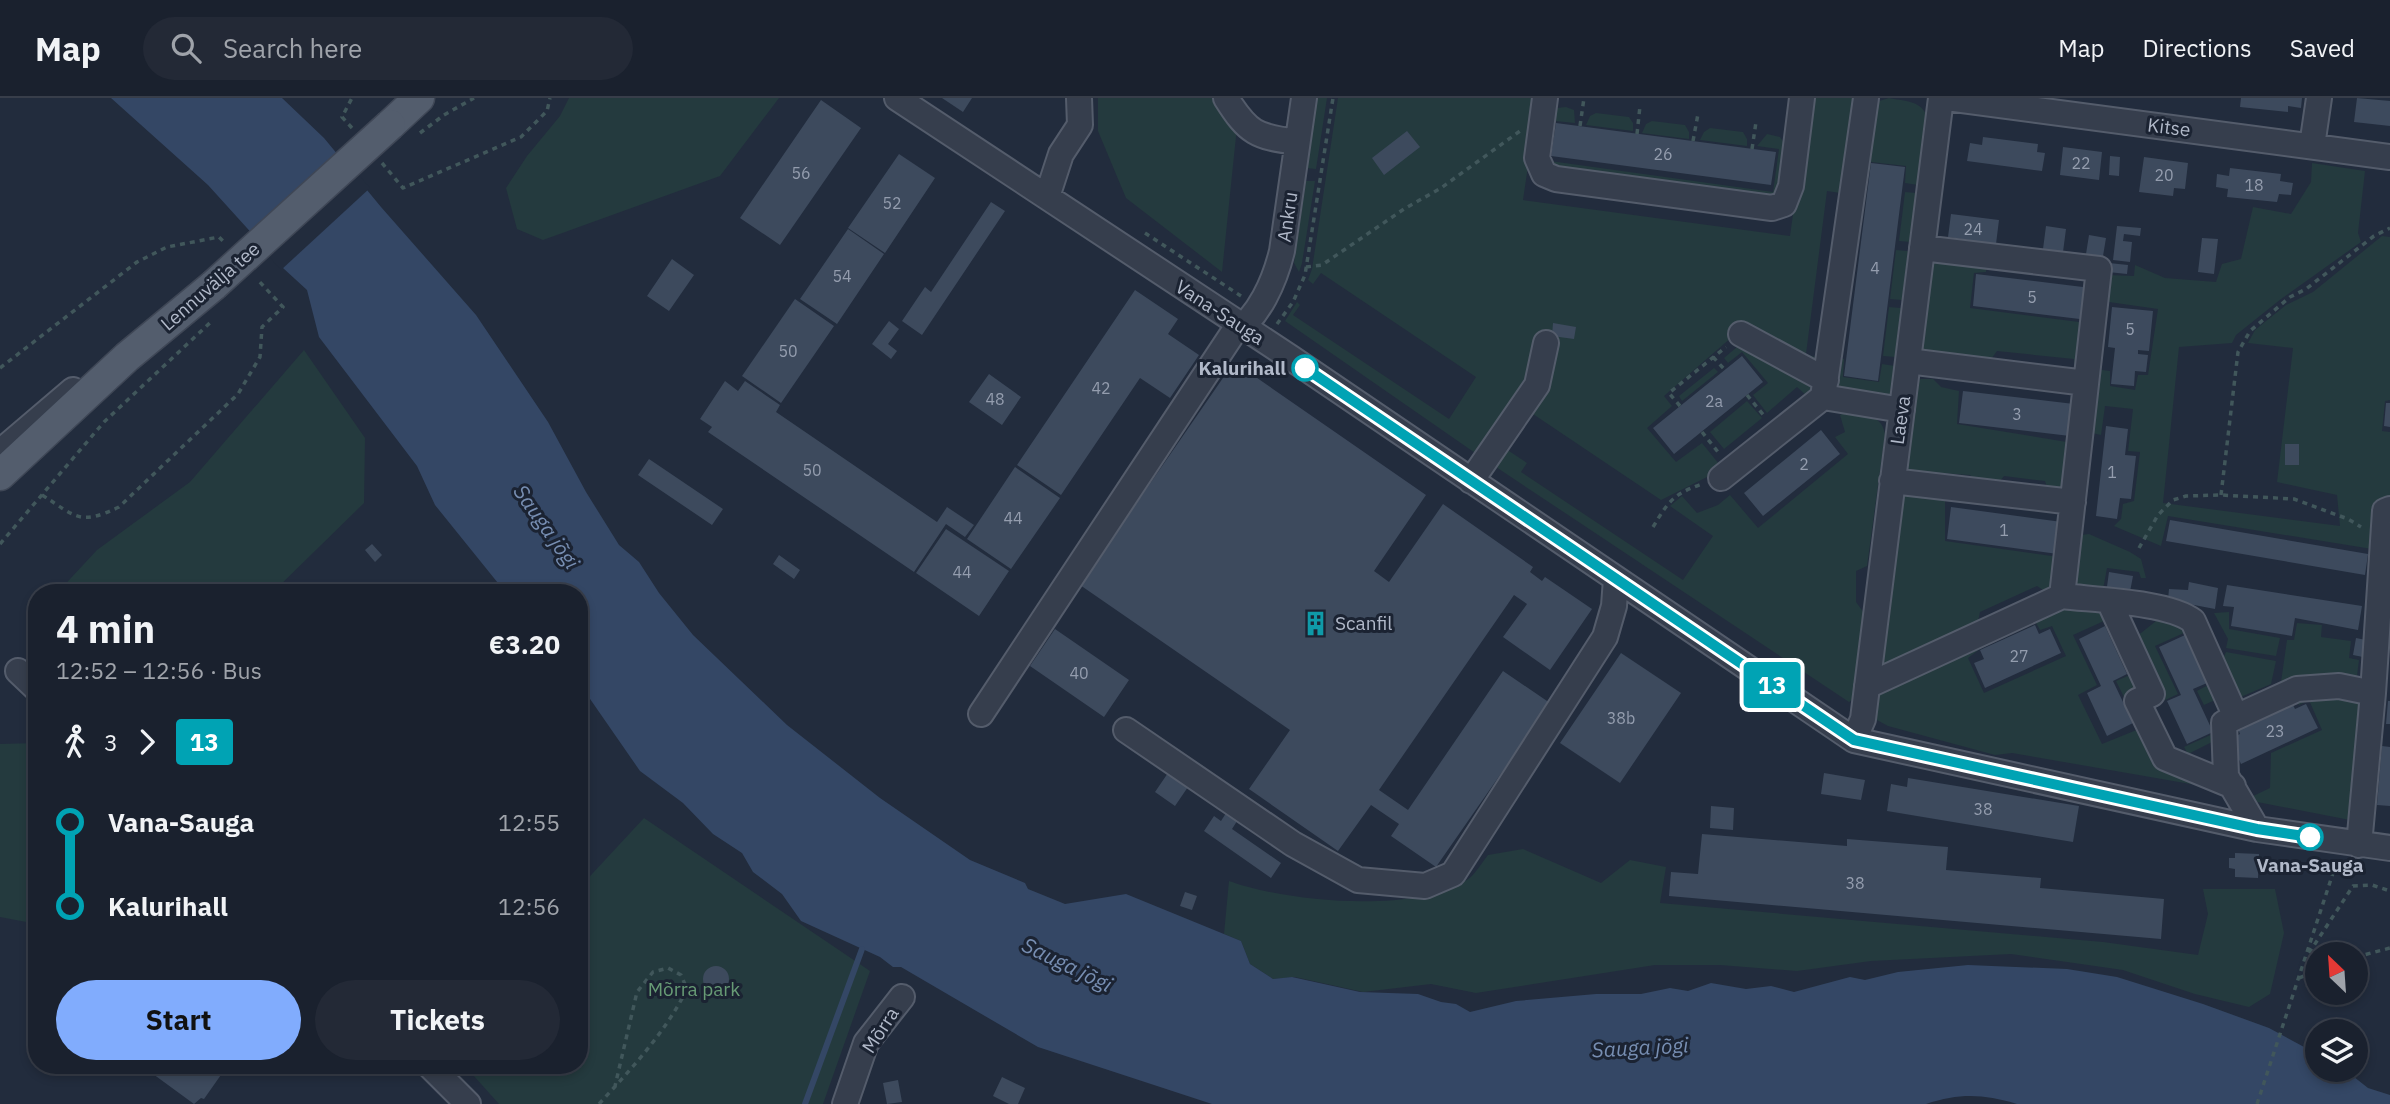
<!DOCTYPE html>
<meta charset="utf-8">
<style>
body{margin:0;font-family:"IBM Plex Sans",sans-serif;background:#232936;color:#f1f3f6;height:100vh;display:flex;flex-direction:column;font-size:26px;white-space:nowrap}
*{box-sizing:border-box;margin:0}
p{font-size:23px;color:#9fa3aa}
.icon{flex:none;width:38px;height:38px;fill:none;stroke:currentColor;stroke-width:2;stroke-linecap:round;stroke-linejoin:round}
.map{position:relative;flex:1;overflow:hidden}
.side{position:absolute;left:28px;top:486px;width:560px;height:490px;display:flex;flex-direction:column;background:#1a212e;border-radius:28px;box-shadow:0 4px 10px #0003,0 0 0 2px #383e4a}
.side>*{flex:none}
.badge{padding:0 14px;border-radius:5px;font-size:24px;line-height:46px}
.needle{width:46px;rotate:335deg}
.buttons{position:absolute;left:2305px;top:844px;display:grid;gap:14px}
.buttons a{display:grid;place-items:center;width:63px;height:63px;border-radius:50%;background:#1a212e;box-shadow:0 4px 10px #0003,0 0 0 2px #383e4a;font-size:35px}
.map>.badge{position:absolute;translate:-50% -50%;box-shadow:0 0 0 4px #fff}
.legs{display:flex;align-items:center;gap:10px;height:77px;padding:0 28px;font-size:23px}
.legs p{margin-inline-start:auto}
.overview{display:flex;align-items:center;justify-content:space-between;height:119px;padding:0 28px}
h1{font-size:38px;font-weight:800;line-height:52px}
.action{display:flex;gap:14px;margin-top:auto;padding:14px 28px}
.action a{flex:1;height:80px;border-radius:42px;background:#81acfd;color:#111;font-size:28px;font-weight:800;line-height:80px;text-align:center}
.action a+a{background:#232936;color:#f1f3f6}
ul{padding:0 28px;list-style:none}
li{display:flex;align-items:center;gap:24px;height:84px;font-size:26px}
li i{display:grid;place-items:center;width:10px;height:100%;margin:0 9px;background:currentColor}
li i::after{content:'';width:18px;height:18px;margin:-9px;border:5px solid;border-radius:50%;background:#1a212e}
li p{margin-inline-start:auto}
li:first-child i{background:linear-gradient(#0000 50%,currentColor 0)}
li:last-child i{background:linear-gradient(currentColor 50%,#0000 0)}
header{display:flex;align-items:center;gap:42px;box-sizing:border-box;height:98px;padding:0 35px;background:#1a212e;border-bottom:2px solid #383e4a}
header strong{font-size:33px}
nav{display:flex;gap:38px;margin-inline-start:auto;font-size:24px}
.search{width:490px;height:63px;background:#232936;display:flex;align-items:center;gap:18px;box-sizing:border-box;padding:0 24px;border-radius:38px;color:#9fa3aa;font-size:26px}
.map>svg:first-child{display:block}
.green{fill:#243a3e}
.water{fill:#344765}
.pier{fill:#222c3d}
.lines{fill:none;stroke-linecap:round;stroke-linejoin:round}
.stream{stroke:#344765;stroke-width:6}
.building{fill:#3d4a5d}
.minor-casing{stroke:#545c6b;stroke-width:28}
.major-casing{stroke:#3f4756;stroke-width:33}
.path{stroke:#41575b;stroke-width:3.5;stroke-dasharray:5 5;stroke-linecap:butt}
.minor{stroke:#363e4d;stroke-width:24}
.major{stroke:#535d6d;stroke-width:30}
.major-bridge-casing{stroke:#3f4756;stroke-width:33;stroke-linecap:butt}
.major-bridge{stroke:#535d6d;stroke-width:30}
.line-1-casing{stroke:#fff;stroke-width:16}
.line-1{stroke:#00a3b4;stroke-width:10}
.stop-1-dot{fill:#fff;stroke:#00a3b4;stroke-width:3.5}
.labels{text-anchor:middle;stroke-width:6;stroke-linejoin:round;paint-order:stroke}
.number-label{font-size:16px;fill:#949dae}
.street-label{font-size:19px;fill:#b1b9c9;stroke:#1b2332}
.stop-label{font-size:19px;font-weight:bold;fill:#b1b9c9;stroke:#1b2332;text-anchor:end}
.poi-label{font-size:19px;fill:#b1b9c9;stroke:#1b2332;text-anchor:start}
.park-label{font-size:19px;fill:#679b75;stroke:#1b2332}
.water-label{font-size:21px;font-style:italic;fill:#778eb2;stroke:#1b2332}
</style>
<header>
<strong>Map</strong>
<div class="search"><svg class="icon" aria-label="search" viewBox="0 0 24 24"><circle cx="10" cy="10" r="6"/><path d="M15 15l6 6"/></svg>Search here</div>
<nav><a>Map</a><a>Directions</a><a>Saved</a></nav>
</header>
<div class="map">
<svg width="2390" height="1006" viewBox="0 0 2390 1006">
<rect width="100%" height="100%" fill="#222c3d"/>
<path class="green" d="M569 0H779L720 78 543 142 517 131 506 90 527 58 560 18Z
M1098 0H1240L1222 174 1126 100 1098 33Z
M1317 0H1327L1316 71 1306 70Z
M1338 0H1538L1523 102 1790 138 1805 30 1813 0H1856L1847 96 1827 93 1806 256 1821 261 1820 273 1740 232 1664 298 1672 308 1647 330 1676 364 1702 345 1719 366 1709 378 1661 402 1530 314 1526 278 1478 357 1285 223 1297 204 1300 207 1293 217 1449 321 1476 279 1321 175 1313 186 1308 182 1312 171Z
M1889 0C1903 3 1919 2 1926 16L1918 87 1905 85 1906 68 1871 64 1868 81 1862 80 1876 4Z
M1566 9 1574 12 1575 25 1555 23 1550 63 1773 94 1779 51 1757 48 1767 36 1780 39 1789 52 1775 102 1545 69 1552 14 1557 10Z
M1596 15 1629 19 1633 25V33L1586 27 1590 18Z
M1652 23 1685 27 1689 34V41L1642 35 1646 26Z
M1710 30 1743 34 1747 41V48L1700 42 1704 34Z
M2312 65 2365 73 2358 135 2361 144 2281 201 2236 237 2232 245 2179 249 2163 405 2340 428 2337 397 2277 384 2293 250 2248 245 2255 232 2286 207 2313 194 2382 138 2390 139V302L2385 303 2382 333 2390 334V404L2371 427 2372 451 2168 418 2161 448 2114 428 2121 421 2123 406 2134 403 2140 354 2128 353 2133 311 2105 308 2101 337 2088 334 2095 271 2110 273V288L2135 292 2138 277H2148L2158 211 2109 204 2107 177 2134 178 2135 167 2165 180 2216 184 2222 166 2241 161 2253 109 2291 116 2311 84Z
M1306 83H1315L1302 165 1299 174 1294 165Z
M1905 94 1917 95 1911 144 1899 143Z
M1896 152 1908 153 1902 202 1890 201Z
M1944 159 1987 164 1986 174 1974 175 1970 210 2087 225 2074 275V261L1997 253 1986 268 1919 252 1932 165Z
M1889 209 1901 210 1895 259 1883 258Z
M1742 248 1816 284 1815 292 1808 299 1797 289 1767 315 1753 297 1768 285 1742 254 1728 265 1724 260 1737 249Z
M304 252 365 340 364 405 272 495H57L97 452 190 384Z
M1838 261H1844L1843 279 1879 284 1882 266 1895 268 1891 293 1888 299 1842 290 1836 285Z
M1714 270 1718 274 1682 303 1679 298Z
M1921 281H1933L1941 289 1959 293 1957 326 2073 345 2067 390 2047 389 2045 383 2004 378 1995 389 1979 387 1970 377 1940 375 1927 381 1906 374 1916 283Z
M1747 303 1762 320 1724 351 1710 334Z
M1847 314C1863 317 1882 316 1885 336L1867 468 1856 473V504L1864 515 1856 599 1849 604 1493 367 1506 351 1527 365 1521 374 1683 482 1713 438 1670 408 1682 398 1697 415 1718 407 1730 397 1758 430 1848 356 1835 339 1845 334 1840 317Z
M1917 396 1924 401 1945 402V443L2059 459 2049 496 2037 488 1980 514 1976 533 1879 571 1903 400 1906 397Z
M2089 436 2130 454 2141 461 2146 480H2141L2139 474 2107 470 2102 497 2074 493 2081 437Z
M2059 508 2100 514 2108 519 2117 549 2104 523 2073 537 2097 587 2078 597 2102 646 2139 631 2202 688 2012 655 1995 657 1888 628 1877 622 1875 614 1879 596 1985 547 1968 560 1984 595 2066 558 2052 528 2040 532 2035 523Z
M2229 514V531L2280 540 2276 558 2226 550 2228 541 2214 515Z
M2161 519 2182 521 2186 534 2155 548 2178 596 2161 604 2131 543Z
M2297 525 2322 527 2321 539 2351 543 2349 560 2359 562 2357 578 2281 584 2287 542H2294Z
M2226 554 2276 563 2271 586 2236 601 2219 569Z
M2123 562 2140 592 2124 599 2116 583 2130 577Z
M2210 586 2224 598 2204 607 2197 593Z
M2332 594 2355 601 2364 610 2355 723 2252 703 2249 700 2270 690 2271 655 2322 632 2309 602 2299 607 2296 601Z
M2215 635 2218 641 2188 656 2184 649Z
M37 645V826L0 819V646Z
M644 720 870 873 823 1006H499L465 968H579V790Z
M1523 751 1601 785 1630 762 1666 769 1660 805 2103 844 2198 857 2208 816 2203 791H2275L2284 835 2270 896 2249 909 2195 896 2123 872 2011 856 1871 863 1797 873 1720 867H1655L1476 895 1431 886 1363 894 1295 879 1273 881 1250 866 1241 843 1224 836 1229 783C1287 804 1414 816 1467 782 1475 777 1482 764 1488 757Z"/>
<path class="water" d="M111 0H282L324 40 381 109 476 217 548 324 586 394 619 447 639 464 659 495 693 537 787 627 880 700 970 762 1025 785 1028 791 1065 806 1126 796 1241 843 1250 866 1273 881 1292 879 1360 894 1418 896 1441 904 1456 906 1470 914 1516 903 1596 896H1641L1670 890 1688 893 1711 885 1746 891 1771 888 1794 894 1850 879 1865 882 1898 874 1968 867 2067 871 2117 879 2203 906 2269 930 2317 956V971H2344L2368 990 2390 997V1006H2017C1983 996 1960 995 1926 1006H1212L1038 949 901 869H893L880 859 801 823 782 796 753 774 742 755 713 736 683 705 640 673 588 598 579 589V495H506L435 407 417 368 319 239 307 192 283 170 208 87Z"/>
<path class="pier" d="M339 54 370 90 281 172 249 136Z"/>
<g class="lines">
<path class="stream" d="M805 1006 862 851"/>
</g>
<path class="building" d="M942 0H972L963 14Z
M2241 0H2302L2301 10 2288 8V14L2240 9Z
M2357 0 2390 3V28L2354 24Z
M821 2 861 30 780 147 740 120Z
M1556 25 1776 54 1771 87 1551 58Z
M1407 33 1420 49 1384 77 1372 60Z
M1983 39 2038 46 2037 54 2045 55 2042 73 1967 63 1970 45 1982 47Z
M2063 49 2102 54 2099 82 2060 77Z
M899 56 935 80 885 155 848 130Z
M2110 58 2120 59 2119 78 2109 77Z
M2144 59 2188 65 2185 91 2174 90 2173 98 2139 94Z
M1871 65 1905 69 1878 283 1844 278Z
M2230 70 2281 76 2280 83 2293 85 2291 97 2279 96 2277 104 2227 99 2228 91 2216 89 2217 76 2229 78Z
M991 104 1005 113 922 237 902 223 925 189 931 194Z
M1951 116 1999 122 1996 146 1948 139Z
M2046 128 2066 131 2063 154 2043 151Z
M2117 128 2141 130 2140 138 2124 136 2123 143 2132 144 2130 164 2113 162Z
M848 131 884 156 837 226 800 201Z
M2089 137 2106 140 2103 158 2086 156Z
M2202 140 2218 141 2214 176 2198 174Z
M672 161 694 177 669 213 647 198Z
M2109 165 2128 167 2127 176 2108 174Z
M1976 176 2091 190 2088 222 1973 208Z
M1135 192 1178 221 1168 236 1199 257 1170 300 1140 280 1061 397 1017 367Z
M795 201 834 228 781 305 742 278Z
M2112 209 2153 213 2149 253 2138 252V256L2148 257 2146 274 2135 273 2134 288 2111 286 2115 250 2108 249Z
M889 223 899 231 888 246 897 253 891 261 872 246Z
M1553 225 1576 229 1574 241 1552 238Z
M1742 258 1763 284 1674 356 1653 330Z
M1234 264 1426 397 1374 473 1389 484 1443 406 1533 469 1530 474 1542 483 1545 479 1592 511 1550 572 1503 539 1527 506 1514 497 1379 692 1408 712 1503 573 1550 605 1436 769 1391 738 1399 726 1371 707 1338 753 1249 691 1290 632 1080 487Z
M989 276 1021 299 1002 327 969 304Z
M725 283 738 293 745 283 780 307 776 314 937 424 947 409 974 427 965 439 946 426 914 474 708 334 712 329 700 321Z
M1963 293 2074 306 2070 338 1959 325Z
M2386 305H2390V329L2384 328Z
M2106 328 2128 331 2125 357 2136 358 2131 401 2120 400 2117 421 2096 418Z
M1821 332 1840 356 1763 418 1744 395Z
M2285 346H2299V367H2285Z
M649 361 723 411 712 427 638 377Z
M1015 369 1060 400 1011 471 967 441Z
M1951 409 2062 424 2058 456 1947 441Z
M2170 422 2368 456 2365 477 2166 443Z
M946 431 1009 473 979 518 916 475Z
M372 446 382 457 375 464 365 452Z
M779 457 800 472 794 481 773 466Z
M2109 474 2133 478 2129 499 2106 496Z
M2189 484 2218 490 2215 511 2168 502 2169 491 2188 492Z
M2227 487 2362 508 2358 532 2295 520 2292 538 2231 528 2234 509 2223 508Z
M2035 527 2039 536 2050 531 2061 555 1985 590 1974 565 1984 561 1980 552Z
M2105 528 2127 576 2113 583 2133 625 2107 638 2087 595 2101 588 2079 541Z
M1055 531 1129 582 1104 619 1030 568Z
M2185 537 2207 585 2193 591 2213 634 2187 646 2167 603 2181 597 2159 549Z
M2356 540 2366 542 2363 559 2353 557Z
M1621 555 1681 595 1620 685 1560 645Z
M2291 603 2295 611 2306 606 2318 630 2241 666 2230 641 2240 636 2237 628Z
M2388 603H2390V626H2386Z
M2382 648 2390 649V708L2377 707Z
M1170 672 1190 686 1175 708 1155 694Z
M1824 675 1865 682 1861 702 1821 696Z
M1908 680 2079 708 2073 744 1887 713 1891 686 1907 689Z
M1711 708 1734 710 1733 732 1710 730Z
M1228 712 1239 720 1232 731 1281 765 1271 780 1204 733 1214 718 1221 723Z
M1702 736 1847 748V741L1948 749 1946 772 2041 780 2040 790 2164 801 2161 841 1669 798 1671 774 1698 776Z
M2235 755 2259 756 2258 780 2235 779V771L2229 770V760H2235Z
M1185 794 1197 798 1192 812 1180 808Z
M703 881a13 13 0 1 1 26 0a13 13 0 1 1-26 0Z
M124 968H148L129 978Z
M159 968H214L223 974 204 1001 201 1000 194 1006 153 976Z
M1002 979 1025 990 1018 1006H1009L993 998Z
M898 982 902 1004 887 1006 883 985Z"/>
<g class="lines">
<defs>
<path id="minor" d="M897 0 1291 260 1854 642 2257 731 2390 750
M1226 0C1248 35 1256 39 1297 44
M1545 0 1537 60 1544 76 1556 81 1772 110 1784 106 1791 88 1802 0
M1866 0 1823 299 1902 312
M1947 0 2390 59
M2312 48 2319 0
M1047 99 1061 56 1080 27 1079 0
M1741 236 1826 282
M1908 263 2086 285
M0 354 73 292
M1721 380 1823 299
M1471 383 1537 287 1546 245
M1892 383 2073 404
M2062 498C2095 502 2169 504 2193 523L2236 619 2297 591 2339 588 2373 595
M2109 503 2152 596 2137 603 2165 660 2233 688
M18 573 37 591
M1867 588 2062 498 2099 171 1922 150
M981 616 1233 235C1259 220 1275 182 1282 153L1304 0
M2236 619 2224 625 2226 678 2257 731
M1126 632 1293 746 1358 782 1425 788 1453 776 1605 539 1614 508 1616 481
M1854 642 1863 621 1941 0
M2359 747 2373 595 2385 413 2390 411
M430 968 468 1006
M845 1006 866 945 902 899"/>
<path id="major" d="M390 27 419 0
M0 377 127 259 214 187"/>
</defs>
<use href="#minor" class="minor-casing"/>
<use href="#major" class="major-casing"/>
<path class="path" d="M1580 28 1584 0
M352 30 342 19 352 0
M420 35 444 17 474 0
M1637 36 1640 8
M1693 43 1698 16
M1752 51 1756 24
M382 65 403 90 521 39 547 13 550 0
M1145 135 1241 198
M1306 169 1322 167 1404 111 1441 90 1520 33
M1277 226 1293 204 1305 177 1333 0
M1713 259 1725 272
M1246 267 1258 265
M0 270 137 164 167 149 219 139 224 144
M1747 297 1766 320
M1680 308 1669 295 1726 249
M1702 334 1718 354
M42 397C77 419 79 428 119 409L238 296 260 259 262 229 283 209 257 181
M2221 397 2238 254 2250 233 2290 199 2306 191 2374 138 2390 130
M1653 429C1668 404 1673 396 1702 386
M0 446 104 324 213 222
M2139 450 2158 417 2173 402 2186 398 2221 397 2294 401 2348 421 2361 429
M2309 855 2353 788 2372 787 2390 793
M2356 859 2390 850
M2299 880 2317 873
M599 1006C632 970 665 935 687 891L681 877 668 870 653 874 637 894 615 988
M2257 1006 2337 763"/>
<use href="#minor" class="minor"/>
<use href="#major" class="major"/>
<defs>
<path id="major-bridge" d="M214 187 390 27"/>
</defs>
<use href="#major-bridge" class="major-bridge-casing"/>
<use href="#major-bridge" class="major-bridge"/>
</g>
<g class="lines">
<defs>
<path id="line-1" d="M1305 270 1854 642 2257 731 2310 739"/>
</defs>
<use href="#line-1" class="line-1-casing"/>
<use href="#line-1" class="line-1"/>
</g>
<defs>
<symbol id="building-bare" viewBox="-9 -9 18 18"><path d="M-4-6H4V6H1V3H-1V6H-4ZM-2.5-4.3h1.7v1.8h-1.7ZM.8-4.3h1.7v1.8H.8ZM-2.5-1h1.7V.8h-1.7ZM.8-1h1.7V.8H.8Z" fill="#0f9aa8" stroke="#1b2332" stroke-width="2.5" paint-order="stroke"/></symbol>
</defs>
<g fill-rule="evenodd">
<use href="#building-bare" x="1298" y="508" width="35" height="35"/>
</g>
<g class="stop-1-dot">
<circle cx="1305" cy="270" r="12"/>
<circle cx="2310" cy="739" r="12"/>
</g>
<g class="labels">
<g class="number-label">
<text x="1663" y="62">26</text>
<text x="2081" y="71">22</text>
<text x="801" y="81">56</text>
<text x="2164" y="83">20</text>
<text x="2254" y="93">18</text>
<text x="892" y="111">52</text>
<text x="1973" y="137">24</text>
<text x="1875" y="176">4</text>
<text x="842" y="184">54</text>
<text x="2032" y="205">5</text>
<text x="2130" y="237">5</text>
<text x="788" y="259">50</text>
<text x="1101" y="296">42</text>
<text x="995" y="307">48</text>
<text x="1714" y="309">2a</text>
<text x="2017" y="322">3</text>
<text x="1804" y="372">2</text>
<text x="812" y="378">50</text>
<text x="2112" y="380">1</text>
<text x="1013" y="426">44</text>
<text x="2004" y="438">1</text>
<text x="962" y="480">44</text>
<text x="2019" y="564">27</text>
<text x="1079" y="581">40</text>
<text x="1621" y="626">38b</text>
<text x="2275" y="639">23</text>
<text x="1983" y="717">38</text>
<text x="1855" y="791">38</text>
</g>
<g class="street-label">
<text transform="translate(2169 29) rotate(7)" y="7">Kitse</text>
<text transform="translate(1287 119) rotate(-82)" y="7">Ankru</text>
<text transform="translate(210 188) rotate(-41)" y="7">Lennuvälja tee</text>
<text transform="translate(1220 214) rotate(33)" y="7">Vana-Sauga</text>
<text transform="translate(1900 322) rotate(-82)" y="7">Laeva</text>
<text transform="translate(880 932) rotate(-57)" y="7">Mõrra</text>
</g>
<g class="stop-label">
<text x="1286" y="277">Kalurihall</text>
<text x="2310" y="774" text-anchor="middle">Vana-Sauga</text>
</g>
<g class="poi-label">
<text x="1335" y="532">Scanfil</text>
</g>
<g class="park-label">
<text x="694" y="898">Mõrra park</text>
</g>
<g class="water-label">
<text transform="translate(546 429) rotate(55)" y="7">Sauga jõgi</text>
<text transform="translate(1067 867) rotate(26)" y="7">Sauga jõgi</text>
<text transform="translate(1640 950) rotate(-3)" y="7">Sauga jõgi</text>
</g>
</g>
</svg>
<div class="buttons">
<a><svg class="needle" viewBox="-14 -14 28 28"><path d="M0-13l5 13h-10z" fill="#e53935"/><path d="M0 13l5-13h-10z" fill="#9fa3aa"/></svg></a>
<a><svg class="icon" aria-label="layers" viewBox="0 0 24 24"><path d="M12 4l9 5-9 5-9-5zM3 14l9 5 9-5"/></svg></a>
</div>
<b class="badge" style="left:1772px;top:587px;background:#00a3b4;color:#fff">13</b>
<section class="side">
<div class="overview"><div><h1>4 min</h1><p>12:52 – 12:56 · Bus</p></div><b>€3.20</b></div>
<div class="legs"><svg class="icon" aria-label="walk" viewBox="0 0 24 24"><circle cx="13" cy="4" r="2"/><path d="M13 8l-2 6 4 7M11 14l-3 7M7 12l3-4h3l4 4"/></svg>3<svg class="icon" aria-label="forward" viewBox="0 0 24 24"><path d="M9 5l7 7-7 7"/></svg><b class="badge" style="background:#00a3b4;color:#fff">13</b></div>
<ul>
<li><i style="color:#00a3b4"></i><b>Vana-Sauga</b><p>12:55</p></li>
<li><i style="color:#00a3b4"></i><b>Kalurihall</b><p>12:56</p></li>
</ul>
<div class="action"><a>Start</a><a>Tickets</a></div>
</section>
</div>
